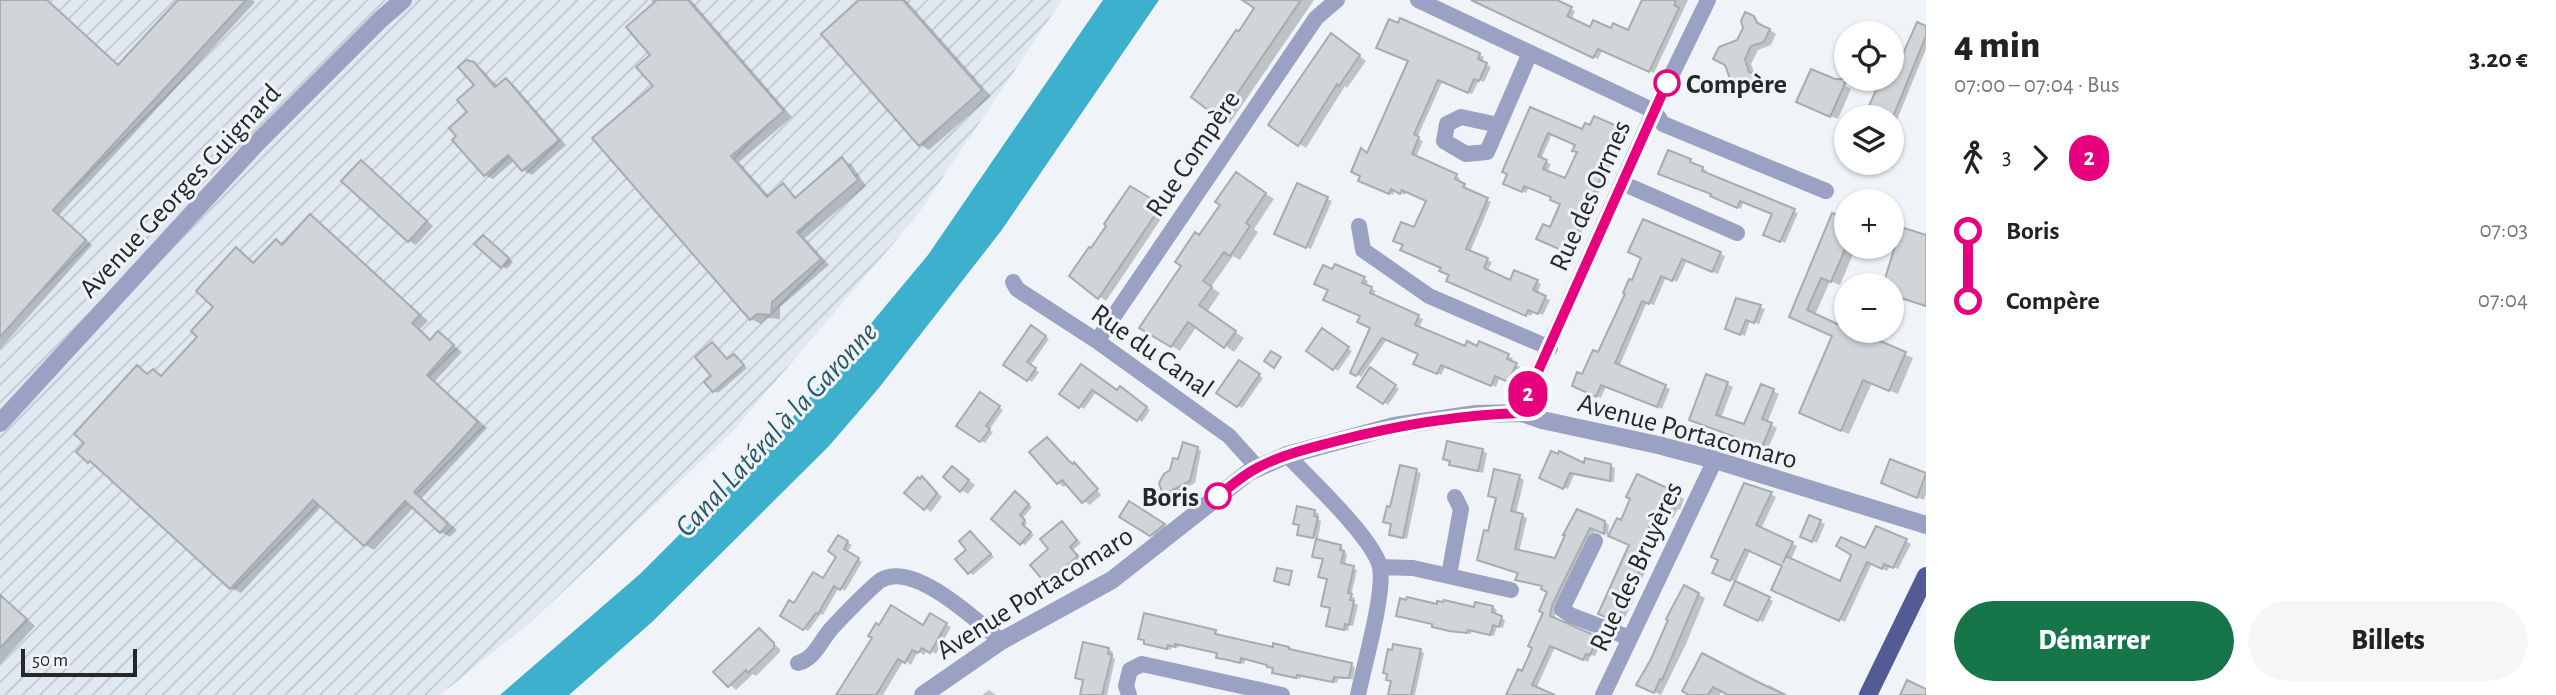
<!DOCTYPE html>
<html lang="fr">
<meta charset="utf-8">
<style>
body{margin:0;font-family:"Alegreya Sans",sans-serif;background:#f6f6f6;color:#222;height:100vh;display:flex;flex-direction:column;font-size:26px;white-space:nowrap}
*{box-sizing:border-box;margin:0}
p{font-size:23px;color:#767676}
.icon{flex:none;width:38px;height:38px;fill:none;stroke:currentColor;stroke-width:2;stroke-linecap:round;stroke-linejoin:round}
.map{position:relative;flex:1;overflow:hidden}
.drawer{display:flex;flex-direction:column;background:#fff;width:630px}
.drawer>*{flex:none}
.badge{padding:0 14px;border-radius:23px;font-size:24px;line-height:46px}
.buttons{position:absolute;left:1834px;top:21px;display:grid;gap:14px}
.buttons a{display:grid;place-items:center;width:70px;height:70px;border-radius:50%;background:#fff;box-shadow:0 2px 5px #0004;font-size:35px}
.scale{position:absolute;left:21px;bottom:18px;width:116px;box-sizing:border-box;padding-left:7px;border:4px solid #262728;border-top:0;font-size:19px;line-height:24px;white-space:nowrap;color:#262728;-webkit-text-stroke:5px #f0f4f8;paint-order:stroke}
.map>.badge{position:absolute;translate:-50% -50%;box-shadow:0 0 0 4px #fff}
.legs{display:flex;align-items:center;gap:10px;height:77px;padding:0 28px;font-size:23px}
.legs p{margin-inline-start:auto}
.head{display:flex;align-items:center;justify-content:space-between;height:119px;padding:0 28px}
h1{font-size:38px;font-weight:800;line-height:52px}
.button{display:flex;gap:14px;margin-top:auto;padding:14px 28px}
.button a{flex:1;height:80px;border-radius:42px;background:#17754a;color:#fff;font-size:28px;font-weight:800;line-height:80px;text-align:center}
.button a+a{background:#f6f6f6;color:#222}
ul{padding:0 28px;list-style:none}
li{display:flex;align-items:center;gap:24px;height:70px;font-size:26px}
li i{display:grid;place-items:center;width:10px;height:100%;margin:0 9px;background:currentColor}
li i::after{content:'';width:18px;height:18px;margin:-9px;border:5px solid;border-radius:50%;background:#fff}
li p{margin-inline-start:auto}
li:first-child i{background:linear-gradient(#0000 50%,currentColor 0)}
li:last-child i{background:linear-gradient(currentColor 50%,#0000 0)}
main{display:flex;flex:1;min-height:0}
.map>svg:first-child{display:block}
.industrial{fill:url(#industrial-furrows)}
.water{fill:#3cb0cc}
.shadow{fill:#0003;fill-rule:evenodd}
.building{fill:#d1d5d9;stroke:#a7acaf;stroke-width:2;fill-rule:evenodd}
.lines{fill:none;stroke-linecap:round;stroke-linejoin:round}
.minor{stroke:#9aa1c2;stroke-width:16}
.tertiary{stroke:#9aa1c2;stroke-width:18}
.primary{stroke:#535b95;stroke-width:18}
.line-1-casing{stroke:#fff;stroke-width:16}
.line-1{stroke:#e6007e;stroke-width:10}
.stop-1-dot{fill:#fff;stroke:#e6007e;stroke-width:3.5}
.labels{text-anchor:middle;stroke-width:6;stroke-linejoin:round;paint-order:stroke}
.stop-label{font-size:28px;font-weight:bold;fill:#262728;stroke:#f0f4f8;text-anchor:start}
.street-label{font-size:28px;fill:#262728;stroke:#f0f4f8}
.water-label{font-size:30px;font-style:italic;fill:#295965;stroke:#f0f4f8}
</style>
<main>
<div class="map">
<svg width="1926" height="695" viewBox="0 0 1926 695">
<defs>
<pattern id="industrial-furrows" width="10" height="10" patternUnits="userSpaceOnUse" patternTransform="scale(1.75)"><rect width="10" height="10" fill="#e0e8f2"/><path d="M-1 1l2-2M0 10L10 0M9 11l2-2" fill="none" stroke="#c0c7d0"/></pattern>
</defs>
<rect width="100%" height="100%" fill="#f0f4f8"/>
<path class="industrial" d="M0 0H1062L916 217 733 431 532 621 440 695H0Z"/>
<path class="water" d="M1103 0H1159L1001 231 878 389 829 446 652 622 569 695H500L640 574 773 441 928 255Z"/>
<path class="shadow" d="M0 0H47L119 66 180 0H252L255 2 59 215 92 245 0 349Z
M651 0H691L792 117 739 162 770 197 783 186 798 198 842 159 852 165 866 186 805 238 829 265 780 307V319L767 318 761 324 751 319 595 139 655 86 652 55 654 5Z
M862 0H906L991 96 929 150 920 144Z
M1259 0H1314L1230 123 1193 96 1239 33 1257 7Z
M1484 0H1553L1575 11 1571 20 1590 30 1629 32 1643 0H1688L1654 73 1603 49 1598 59 1487 6Z
M1746 14 1776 34 1771 45 1758 50 1751 64 1756 76 1763 81 1766 89 1758 91 1739 82Z
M1401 20 1480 55 1484 57 1482 62 1491 67 1484 82 1479 80 1472 94 1443 80 1417 138 1423 141 1416 157 1460 178 1458 183 1468 188 1467 191 1491 202 1470 252 1492 262 1487 272 1511 282H1537L1541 284 1537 294 1550 300 1543 315 1533 311 1531 316 1453 282 1451 275 1415 230 1428 200 1407 191 1405 195 1395 190 1393 195 1365 183 1368 155 1410 61 1399 26Z
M1926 28V49L1892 132V117H1867L1883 79H1892V67L1898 70Z
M1338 39 1366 61 1347 88 1345 86 1306 148 1271 125Z
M473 63 482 69 498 87 506 80 514 85 566 145 532 175 523 170 515 160 493 179 485 175 469 112 476 86Z
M1844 85 1851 89 1838 119 1805 105Z
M1531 109 1582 132 1591 127 1616 128 1620 130 1616 139 1621 142 1572 254 1542 241 1551 229 1562 204 1553 197 1529 187 1526 193 1509 185ZM1552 134 1577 145 1579 152 1566 181 1547 172 1551 164 1541 159Z
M1690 161 1707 171 1705 174 1798 213 1785 243 1769 236 1774 214 1744 201 1741 209 1713 194 1664 175Z
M361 162 433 226 416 245 409 241Z
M1869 163H1887L1884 170Z
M1245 180 1274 199 1254 229 1258 232 1240 260 1233 256 1211 287 1220 293 1207 312 1244 338 1234 352 1197 326 1180 351 1142 327 1200 237Z
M1297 185 1332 201 1311 249 1281 235Z
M1131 189 1167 210 1106 301 1071 276 1092 250Z
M1833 216 1846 221V247H1856L1840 285 1830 281 1815 315 1846 328V331H1852L1913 358 1898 394 1872 383 1849 434 1809 417 1834 336 1799 321Z
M310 217 320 222 428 321 420 329 432 340 438 333 462 352 435 381 487 428 422 498 457 530 450 537 441 532 414 507 374 550 365 545 322 506 241 593 231 588 108 475 78 452 138 367 149 375 153 371 163 376 199 337 215 307 237 250 255 263 276 241 283 245Z
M1644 221 1725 256 1718 274 1687 260 1677 282 1666 277 1654 305 1647 302 1619 367 1670 389 1662 409 1606 386 1601 398 1578 388 1583 376 1598 354 1643 258Z
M1903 229 1926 237V307L1893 297 1892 285H1885Z
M487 239 513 262 507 269 502 266Z
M1364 279 1368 281 1366 286 1376 291 1373 296 1423 319 1419 328 1466 349 1513 358 1511 362 1520 367 1513 383 1500 377 1496 387 1446 365 1441 375 1420 366V354L1387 339 1361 377 1353 372 1372 328 1362 315 1330 301Z
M1737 300 1765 309 1759 324 1750 321 1745 336 1732 331Z
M1031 327 1049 339 1030 366 1039 372 1032 382 1005 364Z
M1322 330 1352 351 1338 371 1308 351Z
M712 344 729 360 734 356 747 368 718 393 714 391Z
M1244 365 1263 378 1242 408 1218 392Z
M1081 366 1118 392 1125 391 1150 410 1142 422 1097 391 1084 409 1080 406Z
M1371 370 1399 389 1388 405 1359 386Z
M1727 384 1733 387 1721 418 1745 426 1762 386 1779 394 1767 423 1777 428 1765 455 1743 446 1740 438 1696 422Z
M981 394 1003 410 989 430 993 432 985 443 981 441Z
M1047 439 1053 442 1101 495 1090 505 1084 501 1068 483 1064 487 1058 483Z
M1197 448 1201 451 1195 483 1169 497 1165 494 1161 483 1179 461Z
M1483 451 1487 453 1483 473 1455 466Z
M1891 461 1926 475V494L1924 500 1889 486Z
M1586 465 1611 466 1615 468 1614 482 1574 475 1568 489 1546 480Z
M1401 467 1421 473 1407 539 1391 534 1393 525 1385 522 1392 509Z
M959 472 975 485 968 494 961 490Z
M1519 477 1524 480 1516 513 1527 518 1519 552 1556 560 1567 535 1605 522 1609 525 1608 535 1596 529 1557 608 1554 620 1593 637 1598 640 1596 643 1600 646 1595 656 1591 655 1588 662 1555 647 1536 689 1551 695H1508L1523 673 1546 612 1549 592 1544 587 1517 579 1520 573 1489 533 1497 499 1490 495Z
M923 478 942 497 931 512 925 508 921 481Z
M1771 494 1776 497 1761 529 1797 546 1791 560 1841 583 1854 554 1906 541 1911 544 1898 569 1890 566 1887 571 1872 563 1845 622 1778 592 1784 566 1750 551 1736 582 1719 575Z
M1019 496 1032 507 1022 519 1027 523 1024 527 1034 535 1025 545 1021 543Z
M1679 496 1684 499 1680 510 1678 509 1673 518 1662 513 1641 562 1648 566 1633 599 1634 600 1622 623 1605 616 1631 545 1622 522Z
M1130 503 1168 527 1155 537 1122 516Z
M1314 511 1319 514 1318 519 1321 521 1318 539 1299 534 1301 526 1295 523Z
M1810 517 1825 524 1817 543 1806 538Z
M1062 523 1081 543 1073 550 1081 559 1051 585 1047 583 1051 549Z
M971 533 994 557 973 575 969 572Z
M838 537 852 545 847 552 862 562 845 591 839 587 823 615 821 614 808 631 782 616 824 580 838 557Z
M1341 546 1347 555 1345 566 1357 570 1351 596 1355 598 1354 603 1358 605 1353 626 1349 625 1348 631 1328 625 1331 608 1323 605 1329 580 1320 577 1324 559 1318 558Z
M1736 583 1773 601 1763 622 1726 604Z
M0 594 35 626 0 664Z
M1698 594 1705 598 1686 644 1661 695 1645 688Z
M1476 604 1493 607 1497 610 1495 615 1505 620 1503 628 1497 626 1494 636 1471 631V634L1437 628 1434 624 1398 615 1438 606 1475 609Z
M930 615 951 627 936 654 928 649 924 655 918 651 911 665 904 660 883 695H850L923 627Z
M759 630 780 649V652L756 676 753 674 736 690 716 672Z
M1215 632 1219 634 1218 637 1274 649 1289 648 1351 665 1355 667 1353 679H1338L1337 683 1301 676 1300 679 1278 674 1269 665 1245 659 1244 664 1222 659 1218 657V654L1179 645 1178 648 1172 646 1171 650 1146 643Z
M1109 650 1113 652 1111 656 1115 659 1107 695H1082L1085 680 1077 677Z
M1420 651 1424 653 1415 695H1390Z
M1702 655 1767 688 1769 685 1788 695H1731L1722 691 1720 695H1691Z
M989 690 996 695H982Z"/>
<path class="building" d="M0 0H47L118 65 178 0H246L53 210 86 240 0 337Z
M657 0H688L784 111 731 156 767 197 783 183 795 198 842 157 858 180 797 232 821 259 772 302 771 315 757 314 750 320 592 138 653 86 636 67 650 55 626 27Z
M859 0H903L982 90 919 146 821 34Z
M1242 0H1301L1220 119 1191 97 1236 30 1239 31 1254 8Z
M1471 0H1557L1572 7 1567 16 1590 27 1593 20 1611 28 1613 23 1628 30 1642 0H1676L1674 5 1679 8 1649 72 1598 49 1593 58Z
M1745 12 1754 16 1757 23 1770 29 1764 42 1751 46 1745 59 1749 72 1756 75 1760 85 1750 88 1730 79 1725 65 1713 59 1719 47 1737 40 1743 28 1741 21Z
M1400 18 1480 53 1478 59 1487 63 1479 81 1474 79 1468 93 1438 80 1414 134 1419 137 1412 154 1457 174 1455 179 1465 184 1463 187 1488 198 1466 249 1488 258 1484 268 1510 280 1514 270 1538 280 1533 290 1546 296 1538 314 1528 310 1526 316 1446 281 1449 275 1439 271 1441 268 1400 250 1403 245 1393 241 1401 222 1414 227 1426 201 1402 190 1400 194 1391 189 1389 194 1358 181 1360 176 1351 172 1361 148 1367 153 1408 61 1376 48 1389 19 1398 23Z
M1917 22 1926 26V36L1893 117H1864L1881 79H1892V65L1897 67Z
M1331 33 1360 55 1339 86 1337 84 1298 146 1268 125Z
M466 60 474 62 495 87 506 78 559 140 522 171 508 155 484 176 452 140 456 136 449 128 467 112 457 100 474 85 458 67Z
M1811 69 1835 79H1847L1830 117 1796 102Z
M1530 107 1582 129 1585 123 1590 125 1594 116 1617 126 1613 136 1618 138 1568 253 1536 239 1543 224 1550 227 1560 204 1550 200 1551 197 1524 186 1522 192 1503 184 1507 174 1502 172ZM1548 133 1575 145 1572 151 1577 152 1565 178 1543 169 1547 160 1538 156Z
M1668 150 1691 159 1690 162 1703 167 1702 171 1795 209 1780 242 1763 235 1772 214 1740 201 1737 208 1710 196 1711 194 1658 174Z
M361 160 427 221 408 242 341 181Z
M1236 172 1266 193 1246 223 1250 226 1230 256 1224 252 1203 281 1212 287 1199 305 1236 331 1224 348 1188 322 1171 347 1139 328 1181 266 1175 262 1195 232 1199 235 1220 205 1215 202Z
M1297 183 1328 197 1306 248 1274 234Z
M1130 186 1162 205 1098 299 1069 276 1089 247 1091 248 1106 226 1104 224Z
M1832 213 1846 219V247L1831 282 1821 278 1807 310 1846 328V331H1857L1906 352 1889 391 1863 380 1841 431 1799 413 1832 336 1789 317Z
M310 214 420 315 412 323 430 340 438 331 454 345 427 375 478 422 414 492 448 524 440 533 405 501 364 546 313 500 230 589 90 461 88 463 76 452 84 443 74 434 137 365 147 374 153 369 161 376 197 337 191 331 213 307 196 291 236 247 253 263 276 239 282 245Z
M1643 219 1721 252 1712 272 1682 259 1672 281 1661 276 1649 304 1642 301 1615 363 1666 385 1657 407 1601 385 1596 397 1572 386 1577 372 1582 374 1593 350 1598 352 1625 294 1623 293 1629 279 1632 280 1641 258 1628 252Z
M1901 227 1926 235V306L1892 295V285H1883Z
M483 235 509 258 501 268 474 244Z
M1335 264 1365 277 1362 283 1372 287 1370 293 1419 315 1415 325 1465 346 1467 341 1477 346 1479 341 1509 354 1507 359 1517 363 1508 382 1495 376 1491 386 1441 365 1437 374 1413 364 1418 354 1382 338 1356 376 1350 373 1370 328 1357 322 1360 316 1323 300 1328 290 1314 284 1323 265 1332 269Z
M1736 298 1761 305 1754 323 1746 320 1740 335 1725 329Z
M1031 325 1046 336 1027 362 1036 368 1027 381 1003 365Z
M1322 328 1349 347 1333 370 1306 351Z
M712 342 727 359 734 354 744 365 713 392 704 382 711 376 695 357Z
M1271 351 1281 357 1274 368 1264 361Z
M1239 360 1260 374 1237 407 1216 393Z
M1081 364 1117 390 1120 386 1147 407 1137 421 1092 390 1079 408 1059 394Z
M1370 367 1396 385 1383 404 1357 387Z
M1706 374 1728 382 1716 415 1744 424 1761 384 1774 389 1762 419 1772 423 1759 454 1736 444 1738 438 1689 420Z
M980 392 1000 406 986 426 990 429 980 442 956 426Z
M1047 437 1068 460 1073 464 1074 462 1098 489 1082 503 1062 480 1057 484 1029 452Z
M1447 441 1483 449 1478 471 1449 465 1450 461 1443 459Z
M1183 442 1198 447 1190 481 1163 495 1159 483 1164 474 1170 470 1173 458 1178 459Z
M1551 451 1558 454 1559 451 1584 463 1585 458 1611 464 1610 481 1570 473 1563 489 1539 478Z
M1890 459 1926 473 1917 498 1881 483Z
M1400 465 1417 469 1403 538 1389 535 1391 524 1383 522 1387 506 1390 507Z
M952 466 969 480 960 492 943 477Z
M1494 469 1520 475 1511 511 1523 514 1515 549 1555 558 1565 535H1563L1577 509 1605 521 1604 534 1590 528 1552 605 1550 616 1594 635 1592 640 1596 641 1590 655 1586 654 1583 660 1550 646 1532 685 1555 695H1506L1518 669 1522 671 1532 648 1528 646 1543 613 1539 611 1547 592 1541 589 1542 586 1515 580 1518 573 1477 560 1484 530 1488 531 1496 498 1488 496Z
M1637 474 1680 494 1674 508 1672 507 1667 516 1656 512 1636 558 1644 561 1628 595 1630 596 1616 621 1598 614 1629 545 1608 536 1617 518 1621 520 1630 499 1626 497Z
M922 476 937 493 924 510 904 493 918 477 920 479Z
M1744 483 1772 492 1756 525 1793 542 1783 563 1786 556 1840 581 1851 555 1836 546 1841 537 1865 548 1876 526 1907 539 1893 568 1884 564 1882 569 1867 562 1839 621 1771 590 1782 566 1745 549 1730 581 1712 573 1718 560 1711 557Z
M1015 491 1029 504 1020 515 1025 520 1022 524 1031 532 1020 545 991 519Z
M1129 501 1137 506 1165 524 1150 536 1119 517Z
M1297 506 1315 510 1314 516 1318 517 1313 538 1297 535 1299 525 1293 524Z
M1809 515 1821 520 1812 542 1800 537Z
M1062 521 1077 540 1070 547 1078 556 1046 584 1030 565 1048 549 1040 539Z
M970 531 991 554 968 574 955 559 966 550 959 541Z
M838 535 848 541 844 549 859 558 840 590 834 586 818 614 816 613 803 630 780 616 789 600 794 603 813 572 823 578 836 557 828 551Z
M1316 539 1341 545 1340 550 1344 551 1341 563 1354 566 1348 593 1352 594 1350 600 1354 601 1349 625 1345 624 1344 630 1326 626 1330 608 1321 606 1327 579 1318 577 1323 559 1312 557Z
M1277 568 1292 571 1289 585 1274 581Z
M1735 581 1770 597 1758 621 1724 605Z
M1684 585 1699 593 1662 680 1660 679 1654 693 1636 685 1651 659 1668 620 1666 619Z
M0 595 27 619 0 648Z
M1407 597 1437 604V601L1443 602 1444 600 1474 607 1475 602 1493 606 1492 612 1502 616 1499 627 1493 625 1490 635 1468 630 1467 633 1449 631 1432 627V624L1396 616 1400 598 1406 600Z
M891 605 923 625 930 613 947 623 930 653 922 648 918 653 912 650 905 663 898 659 876 695H836L872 638 868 636 876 623 879 625Z
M1144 613 1216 630 1215 634 1273 647V643L1289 647V649L1352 663 1349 678 1334 677 1333 682 1297 675 1296 678 1272 673 1273 668 1267 667V665L1241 658 1240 663 1228 660 1216 658 1217 653 1175 644V647L1168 645 1167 649 1144 644V640L1138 639Z
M759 628 774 643V648L748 673 746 670 728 687 713 672Z
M1083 642 1109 648 1108 654 1112 655 1102 695H1080L1083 680 1075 678Z
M1393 644 1421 649 1411 695H1388L1391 681 1386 680 1387 674 1383 673 1388 649 1392 650Z
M1702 653 1750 678 1785 695H1728L1713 687 1708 695H1689L1682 691Z
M1907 680 1926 689V695H1900Z"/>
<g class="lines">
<path class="minor" d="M1418 0 1654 111 1663 124 1826 191
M1498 125 1461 117 1447 124 1444 141 1466 154 1487 152 1530 53
M1622 183 1737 233
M1359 226 1363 250 1429 296 1550 348
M1013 282 1017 289 1097 341 1229 436 1257 467
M1097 341 1316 18 1337 0
M1522 413 1527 396 1654 111 1708 0
M1287 455C1309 478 1374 539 1380 567 1385 593 1364 665 1358 695
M1595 541 1562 609 1570 615 1630 638
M1380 567 1413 568 1511 590
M1449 575 1461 509 1455 497
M798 663C814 659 820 642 831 629 840 619 871 587 881 580 914 561 976 620 1001 641
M1129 695 1126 686 1130 670 1142 664 1282 695
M1603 695 1715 460"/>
<path class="tertiary" d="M0 423 255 145 380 20 403 0
M923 695 1001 641 1112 580 1249 472 1287 455 1394 426 1476 414 1522 413 1542 420 1658 445 1715 460 1926 525"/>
<path class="primary" d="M1868 695 1926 576"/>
</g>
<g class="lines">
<defs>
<path id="line-1" d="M1218 496C1231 486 1243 475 1257 468 1281 455 1307 449 1333 442 1397 425 1456 415 1522 413L1527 396 1667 83"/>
</defs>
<use href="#line-1" class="line-1-casing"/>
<use href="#line-1" class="line-1"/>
</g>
<g class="stop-1-dot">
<circle cx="1667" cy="83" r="12"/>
<circle cx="1218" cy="496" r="12"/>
</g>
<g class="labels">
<g class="stop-label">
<text x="1686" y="93">Compère</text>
<text x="1199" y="506" text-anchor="end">Boris</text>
</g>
<g class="street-label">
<text transform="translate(1192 153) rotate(-56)" y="10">Rue Compère</text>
<text transform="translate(179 190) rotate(-47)" y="10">Avenue Georges Guignard</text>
<text transform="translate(1589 195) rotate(-66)" y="10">Rue des Ormes</text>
<text transform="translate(1153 350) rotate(35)" y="10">Rue du Canal</text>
<text transform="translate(1688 430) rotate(15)" y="10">Avenue Portacomaro</text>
<text transform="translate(1635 566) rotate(-65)" y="10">Rue des Bruyères</text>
<text transform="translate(1034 592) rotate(-32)" y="10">Avenue Portacomaro</text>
</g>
<g class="water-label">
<text transform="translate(776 429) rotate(-47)" y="10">Canal Latéral à la Garonne</text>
</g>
</g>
</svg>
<div class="buttons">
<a><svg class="icon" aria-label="locate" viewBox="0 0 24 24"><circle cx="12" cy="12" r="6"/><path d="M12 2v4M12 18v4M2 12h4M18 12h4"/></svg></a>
<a><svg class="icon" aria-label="layers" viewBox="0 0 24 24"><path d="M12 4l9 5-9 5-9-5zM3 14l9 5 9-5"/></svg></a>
<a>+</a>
<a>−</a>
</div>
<div class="scale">50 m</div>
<b class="badge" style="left:1528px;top:394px;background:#e6007e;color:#fff">2</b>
</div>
<section class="drawer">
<div class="head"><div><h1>4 min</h1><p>07:00 – 07:04 · Bus</p></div><b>3.20 €</b></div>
<div class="legs"><svg class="icon" aria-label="walk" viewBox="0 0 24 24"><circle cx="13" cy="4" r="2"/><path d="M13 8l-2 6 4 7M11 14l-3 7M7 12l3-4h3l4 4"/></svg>3<svg class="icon" aria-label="forward" viewBox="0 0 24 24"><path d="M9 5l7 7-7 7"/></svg><b class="badge" style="background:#e6007e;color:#fff">2</b></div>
<ul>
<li><i style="color:#e6007e"></i><b>Boris</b><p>07:03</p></li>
<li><i style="color:#e6007e"></i><b>Compère</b><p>07:04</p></li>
</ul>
<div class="button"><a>Démarrer</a><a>Billets</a></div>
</section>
</main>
